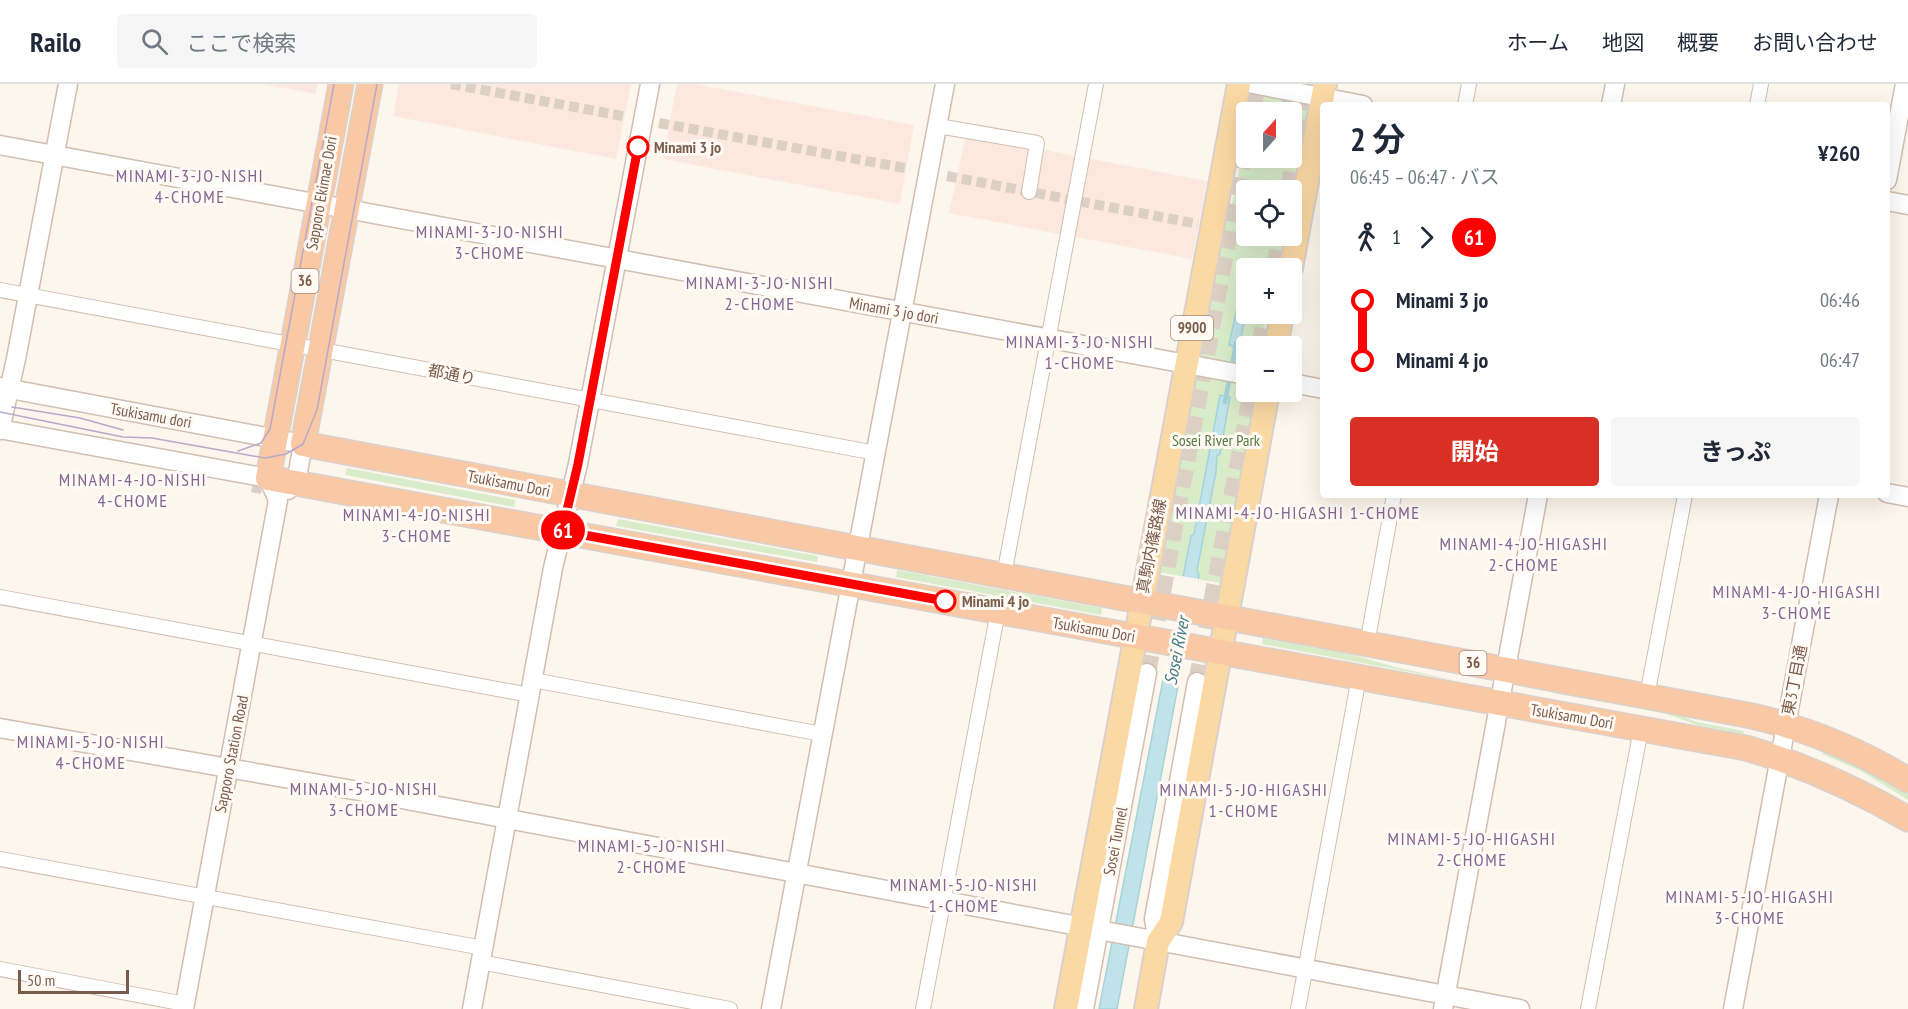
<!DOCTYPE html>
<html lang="ja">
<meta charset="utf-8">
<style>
body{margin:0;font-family:"PT Sans Narrow","Noto Sans JP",sans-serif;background:#f6f6f7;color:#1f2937;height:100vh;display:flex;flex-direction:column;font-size:22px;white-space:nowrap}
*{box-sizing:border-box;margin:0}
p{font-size:20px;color:#747a83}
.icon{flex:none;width:33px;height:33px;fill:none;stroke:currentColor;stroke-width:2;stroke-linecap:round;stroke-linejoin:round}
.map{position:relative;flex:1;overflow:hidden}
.panel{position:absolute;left:1320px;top:18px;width:570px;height:396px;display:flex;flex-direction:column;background:#fff;border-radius:6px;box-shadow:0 6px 24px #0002}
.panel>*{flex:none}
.badge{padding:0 12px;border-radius:20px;font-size:21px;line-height:39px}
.needle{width:39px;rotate:21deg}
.buttons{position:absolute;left:1236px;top:18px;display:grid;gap:12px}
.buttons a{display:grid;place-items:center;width:66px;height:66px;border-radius:6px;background:#fff;box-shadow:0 6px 24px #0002;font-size:30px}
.scale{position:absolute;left:18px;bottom:15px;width:111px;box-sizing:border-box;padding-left:6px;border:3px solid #7a5c4d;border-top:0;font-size:16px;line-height:21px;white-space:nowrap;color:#7a5c4d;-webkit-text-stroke:4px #fffaf3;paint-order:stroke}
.map>.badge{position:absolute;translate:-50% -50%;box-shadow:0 0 0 3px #fff}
.legs{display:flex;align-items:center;gap:9px;height:66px;padding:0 30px;font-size:20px}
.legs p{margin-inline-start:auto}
.headline{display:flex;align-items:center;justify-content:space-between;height:102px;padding:0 30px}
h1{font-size:33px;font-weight:700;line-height:45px}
.action{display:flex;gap:12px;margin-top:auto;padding:12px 30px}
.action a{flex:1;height:69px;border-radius:6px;background:#d93025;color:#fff;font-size:24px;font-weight:700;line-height:69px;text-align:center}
.action a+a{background:#f6f6f7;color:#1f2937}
ul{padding:0 30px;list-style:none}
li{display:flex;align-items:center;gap:21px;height:60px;font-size:22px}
li i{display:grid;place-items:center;width:9px;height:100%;margin:0 8px;background:currentColor}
li i::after{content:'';width:15px;height:15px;margin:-8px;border:4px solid;border-radius:50%;background:#fff}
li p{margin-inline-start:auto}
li:first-child i{background:linear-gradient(#0000 50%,currentColor 0)}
li:last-child i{background:linear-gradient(currentColor 50%,#0000 0)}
header{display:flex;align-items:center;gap:36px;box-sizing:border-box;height:84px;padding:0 30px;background:#fff;border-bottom:2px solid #e0e1e3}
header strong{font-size:28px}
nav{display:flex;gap:33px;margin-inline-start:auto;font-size:21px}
.search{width:420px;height:54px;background:#f6f6f7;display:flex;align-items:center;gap:15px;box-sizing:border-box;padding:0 21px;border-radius:6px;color:#747a83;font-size:22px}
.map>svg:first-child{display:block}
.commercial{fill:#fde8e0}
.green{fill:#d8ecc9}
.water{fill:#bfe3e8;stroke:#a5d3da;stroke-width:1.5}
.pier{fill:#fdf6ec}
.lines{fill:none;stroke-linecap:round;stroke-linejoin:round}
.stream{stroke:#a5d3da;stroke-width:4.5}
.pedestrian-tunnel{stroke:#dcd0c4;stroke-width:10;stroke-dasharray:10 5;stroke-linecap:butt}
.tertiary-tunnel{stroke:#dcd0c4;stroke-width:18;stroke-dasharray:18 9;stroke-linecap:butt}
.minor-casing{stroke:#d1beb0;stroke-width:16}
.tertiary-casing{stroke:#d1beb0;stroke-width:21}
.primary-casing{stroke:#dad1cd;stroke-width:26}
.trunk-casing{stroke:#dad1cd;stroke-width:27}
.minor{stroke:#fff;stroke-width:14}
.tertiary{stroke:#fff;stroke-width:18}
.primary{stroke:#fbd9a5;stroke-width:22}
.trunk{stroke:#f9c8a4;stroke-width:24}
.tram{stroke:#b9a8c9;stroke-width:1.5}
.line-1-casing{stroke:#fff;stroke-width:14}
.line-1{stroke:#f00;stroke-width:9}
.stop-1-dot{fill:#fff;stroke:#f00;stroke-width:3}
.labels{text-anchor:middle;stroke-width:6;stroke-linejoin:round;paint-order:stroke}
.shield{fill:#fffaf3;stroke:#a28b7f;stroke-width:1.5}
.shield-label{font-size:15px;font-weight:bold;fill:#7a5c4d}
.stop-label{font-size:16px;font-weight:bold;fill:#7a5c4d;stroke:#fffaf3;text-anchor:start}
.street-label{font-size:16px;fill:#7a5c4d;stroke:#fffaf3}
.park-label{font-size:16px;fill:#537a41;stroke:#fffaf3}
.neighbourhood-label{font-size:18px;letter-spacing:1.5px;fill:#846695;stroke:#fffaf3}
.water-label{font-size:18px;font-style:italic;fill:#437c86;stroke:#fffaf3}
</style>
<header>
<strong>Railo</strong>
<div class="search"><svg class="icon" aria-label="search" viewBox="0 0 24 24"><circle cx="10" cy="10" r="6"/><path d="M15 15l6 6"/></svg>ここで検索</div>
<nav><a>ホーム</a><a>地図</a><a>概要</a><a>お問い合わせ</a></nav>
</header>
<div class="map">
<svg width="1908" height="925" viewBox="0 0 1908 925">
<rect width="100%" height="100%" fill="#fdf6ec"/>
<path class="commercial" d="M263 0H318L315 10Z
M399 0H631L616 75 393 32Z
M677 0H695L914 41 900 120 663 75Z
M966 51 1207 97 1192 175 949 129Z"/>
<path class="green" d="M1252 0H1315L1292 123V106H1246V152H1285L1275 184H1246V230H1267L1261 262H1246V308H1257L1245 382 1220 499 1158 488 1222 153 1235 109 1246 48V74H1292V28H1250Z
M347 384 515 416 514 423 345 391Z
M618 435 818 472 817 478 616 442Z
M897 486 1102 524 1101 531 896 493Z
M1263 554 1350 570 1395 583 1463 598 1262 560Z
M1554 606 1667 627 1697 638 1744 647 1743 650 1697 641 1664 629 1553 609Z
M1824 666 1849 675 1905 706 1908 708V716L1861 687 1822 670Z"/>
<path class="water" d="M1246 181 1255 184H1246V229L1239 264 1229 261Z
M1220 311 1230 313 1220 370 1217 372 1216 388 1197 486 1199 491 1117 925H1099L1191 452 1194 450Z"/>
<path class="pier" d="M1181 492 1199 495 1183 593 1161 590Z"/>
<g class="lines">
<path class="stream" d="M1282 28 1286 11
M1232 283 1236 259
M1225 318 1230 291"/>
<path class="pedestrian-tunnel" d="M451 0 628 33
M659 39 910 85
M947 92 1198 140
M256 409 260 387"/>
<path class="tertiary-tunnel" d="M1252 28 1257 0
M1289 106 1309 0
M1275 184 1281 152
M1260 262 1266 230
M1147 589 1246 56
M1197 598 1252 308"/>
<defs>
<path id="minor" d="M1465 21 1469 0
M1757 21 1761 0
M938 42 1037 59 1029 108
M0 206 876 369
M1004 491 1096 0
M0 513 530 611
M1367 560 1394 411
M533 596 822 650
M1647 612 1685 411
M0 775 483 864
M480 878 730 925
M0 885 185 920
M923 925 998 527
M1298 925 1359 593
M1588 925 1641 645"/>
<path id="tertiary" d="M1253 0 1363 21
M1611 21 1615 0
M0 61 1246 291
M1887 96 1905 0
M1887 117 1908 121
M1292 299 1323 305
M0 303 303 360 296 399 288 406
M0 345 268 394 278 416 184 925
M0 346 16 275 68 0
M1887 409 1908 413
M0 644 359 707 1520 925
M1158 858 1154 835 1197 598
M472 925 553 484 578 380 650 0
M771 925 945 0
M1084 925 1147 589
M1443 925 1538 411
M1733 925 1829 411"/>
<path id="primary" d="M1291 184 1325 0
M1276 262 1282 230
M1066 925 1239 0
M1146 925 1158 858 1171 838 1268 308"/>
<path id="trunk" d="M341 0 268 394 1746 664C1804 681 1856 705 1908 735
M370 0 303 360 1752 632C1808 645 1859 666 1908 696"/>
</defs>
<use href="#minor" class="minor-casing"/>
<use href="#tertiary" class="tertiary-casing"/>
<use href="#primary" class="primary-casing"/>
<use href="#trunk" class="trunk-casing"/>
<use href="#minor" class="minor"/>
<use href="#tertiary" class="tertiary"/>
<use href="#primary" class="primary"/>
<use href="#trunk" class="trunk"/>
<path class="tram" d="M12 323 80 334 123 346
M0 328 123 353 152 354 265 374 286 370 303 360 317 326 377 0
M238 367 261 359 270 345 334 0"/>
</g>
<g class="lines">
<defs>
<path id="line-1" d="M638 63 578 380 562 447 945 517"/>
</defs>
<use href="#line-1" class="line-1-casing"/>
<use href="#line-1" class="line-1"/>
</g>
<g class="stop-1-dot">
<circle cx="638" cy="63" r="10"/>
<circle cx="945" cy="517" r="10"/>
</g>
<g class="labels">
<g class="shield">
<rect x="291.5" y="185" width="27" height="24" rx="4.5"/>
<rect x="1171" y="232" width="42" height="24" rx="4.5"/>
<rect x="1459.5" y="567" width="27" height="24" rx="4.5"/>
</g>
<g class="shield-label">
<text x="305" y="202">36</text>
<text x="1192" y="249">9900</text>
<text x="1473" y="584">36</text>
</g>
<g class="stop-label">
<text x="654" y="69">Minami 3 jo</text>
<text x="962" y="523">Minami 4 jo</text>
</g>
<g class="street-label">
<text transform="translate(321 109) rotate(-80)" y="6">Sapporo Ekimae Dori</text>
<text transform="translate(894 226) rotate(10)" y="6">Minami 3 jo dori</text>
<text transform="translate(452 290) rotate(11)" y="6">都通り</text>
<text transform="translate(151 331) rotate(10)" y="6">Tsukisamu dori</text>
<text transform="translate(509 399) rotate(11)" y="6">Tsukisamu Dori</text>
<text transform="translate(1151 462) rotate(-79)" y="6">真駒内篠路線</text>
<text transform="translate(1094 545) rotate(10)" y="6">Tsukisamu Dori</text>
<text transform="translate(1794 596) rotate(-79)" y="6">東3丁目通</text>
<text transform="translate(1572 632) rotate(10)" y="6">Tsukisamu Dori</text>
<text transform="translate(231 670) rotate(-79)" y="6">Sapporo Station Road</text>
<text transform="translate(1115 757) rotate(-79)" y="6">Sosei Tunnel</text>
</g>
<g class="park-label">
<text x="1216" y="362">Sosei River Park</text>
</g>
<g class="neighbourhood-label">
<text x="190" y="98">MINAMI-3-JO-NISHI<tspan x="190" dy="21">4-CHOME</tspan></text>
<text x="490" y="154">MINAMI-3-JO-NISHI<tspan x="490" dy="21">3-CHOME</tspan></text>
<text x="760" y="205">MINAMI-3-JO-NISHI<tspan x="760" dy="21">2-CHOME</tspan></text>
<text x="1080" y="264">MINAMI-3-JO-NISHI<tspan x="1080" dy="21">1-CHOME</tspan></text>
<text x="133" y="402">MINAMI-4-JO-NISHI<tspan x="133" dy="21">4-CHOME</tspan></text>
<text x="1298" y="435">MINAMI-4-JO-HIGASHI 1-CHOME</text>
<text x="417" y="437">MINAMI-4-JO-NISHI<tspan x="417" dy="21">3-CHOME</tspan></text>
<text x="1524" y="466">MINAMI-4-JO-HIGASHI<tspan x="1524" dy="21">2-CHOME</tspan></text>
<text x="1797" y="514">MINAMI-4-JO-HIGASHI<tspan x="1797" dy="21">3-CHOME</tspan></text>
<text x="91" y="664">MINAMI-5-JO-NISHI<tspan x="91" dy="21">4-CHOME</tspan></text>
<text x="364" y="711">MINAMI-5-JO-NISHI<tspan x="364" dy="21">3-CHOME</tspan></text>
<text x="1244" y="712">MINAMI-5-JO-HIGASHI<tspan x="1244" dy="21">1-CHOME</tspan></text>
<text x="1472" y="761">MINAMI-5-JO-HIGASHI<tspan x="1472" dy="21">2-CHOME</tspan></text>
<text x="652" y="768">MINAMI-5-JO-NISHI<tspan x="652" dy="21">2-CHOME</tspan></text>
<text x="964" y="807">MINAMI-5-JO-NISHI<tspan x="964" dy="21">1-CHOME</tspan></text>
<text x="1750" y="819">MINAMI-5-JO-HIGASHI<tspan x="1750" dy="21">3-CHOME</tspan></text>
</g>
<g class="water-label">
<text transform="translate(1177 567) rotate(-79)" y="6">Sosei River</text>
</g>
</g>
</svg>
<div class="buttons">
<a><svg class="needle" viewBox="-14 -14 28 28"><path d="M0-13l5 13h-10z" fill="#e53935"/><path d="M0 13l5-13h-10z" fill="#747a83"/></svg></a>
<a><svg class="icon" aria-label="locate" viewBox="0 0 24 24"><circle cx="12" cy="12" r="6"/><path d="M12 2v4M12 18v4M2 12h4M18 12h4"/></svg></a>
<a>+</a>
<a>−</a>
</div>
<div class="scale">50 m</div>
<b class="badge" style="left:563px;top:446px;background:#f00;color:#fff">61</b>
<section class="panel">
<div class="headline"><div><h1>2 分</h1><p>06:45 – 06:47 · バス</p></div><b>¥260</b></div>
<div class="legs"><svg class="icon" aria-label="walk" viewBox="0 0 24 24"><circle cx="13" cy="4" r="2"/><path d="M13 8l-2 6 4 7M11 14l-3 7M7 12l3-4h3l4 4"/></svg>1<svg class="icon" aria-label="forward" viewBox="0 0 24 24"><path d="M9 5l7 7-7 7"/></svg><b class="badge" style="background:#f00;color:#fff">61</b></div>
<ul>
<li><i style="color:#f00"></i><b>Minami 3 jo</b><p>06:46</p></li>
<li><i style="color:#f00"></i><b>Minami 4 jo</b><p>06:47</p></li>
</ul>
<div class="action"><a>開始</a><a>きっぷ</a></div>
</section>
</div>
